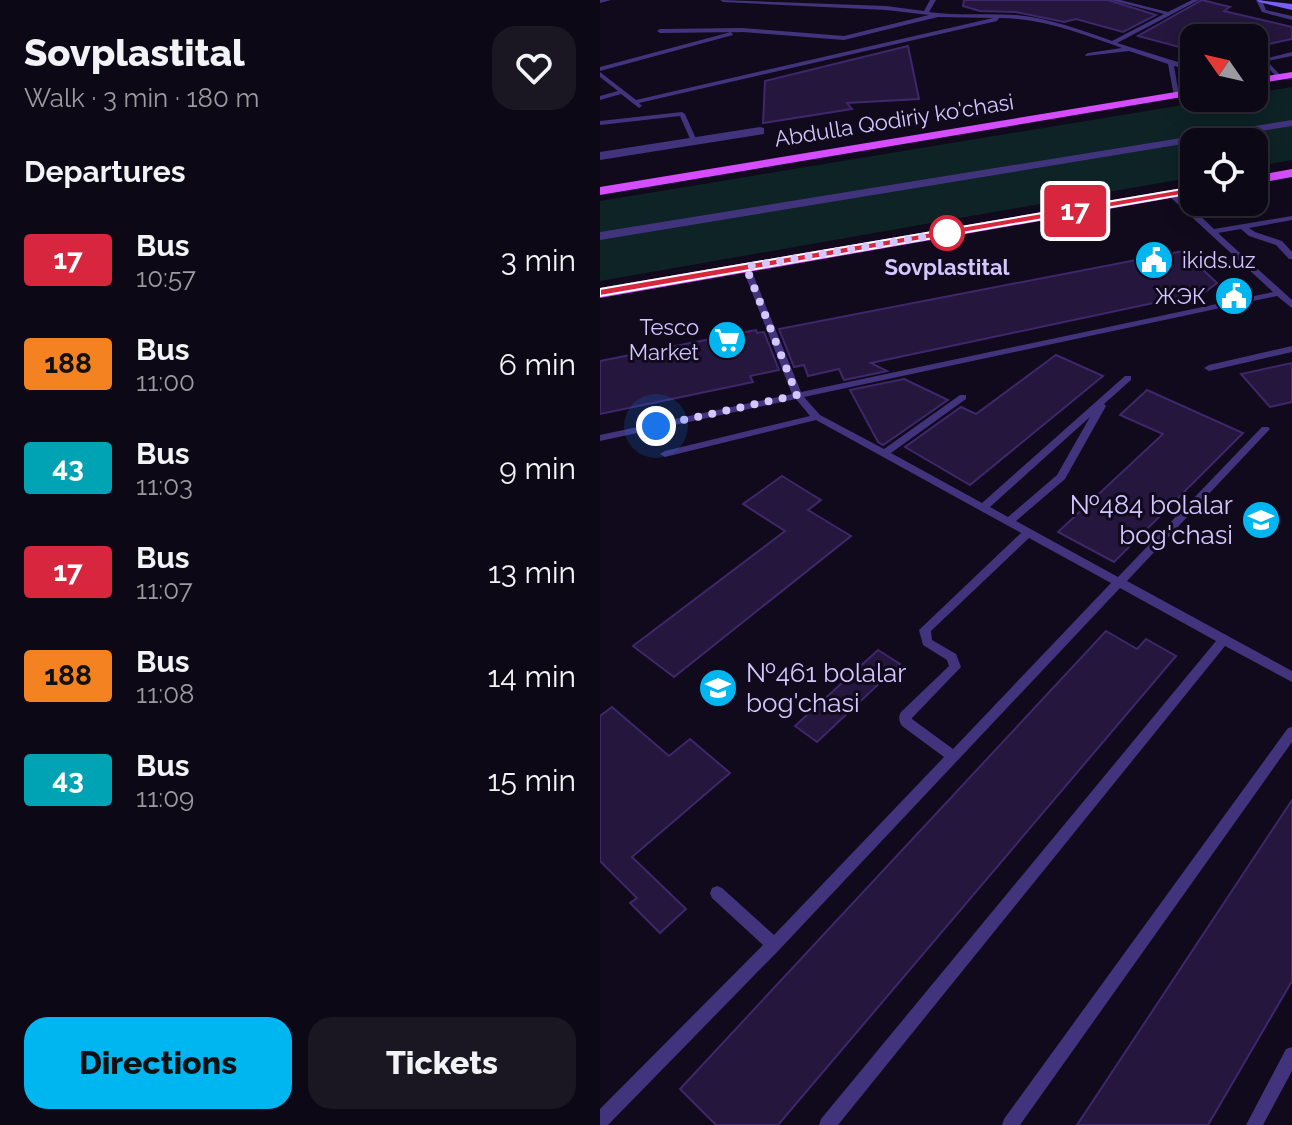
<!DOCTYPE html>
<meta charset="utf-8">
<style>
body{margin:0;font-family:Raleway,sans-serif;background:#1a1622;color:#f1f3f6;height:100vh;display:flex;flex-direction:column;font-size:30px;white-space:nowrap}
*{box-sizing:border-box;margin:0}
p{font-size:26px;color:#9a9aa0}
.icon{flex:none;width:44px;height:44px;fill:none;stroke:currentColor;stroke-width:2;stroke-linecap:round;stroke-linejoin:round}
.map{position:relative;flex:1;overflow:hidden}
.side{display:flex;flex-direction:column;background:#0c0815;width:600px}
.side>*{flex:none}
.badge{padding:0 16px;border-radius:6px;font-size:28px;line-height:52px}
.needle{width:52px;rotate:304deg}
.buttons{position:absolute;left:580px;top:24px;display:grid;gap:16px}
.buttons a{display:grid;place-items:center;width:88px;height:88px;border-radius:16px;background:#0c0815;box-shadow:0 4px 20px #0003,0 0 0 2px #2c2934;font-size:40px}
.you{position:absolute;width:40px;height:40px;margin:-20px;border:6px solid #fff;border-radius:50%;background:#1a73e8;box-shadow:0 0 0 12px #1a73e833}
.map>.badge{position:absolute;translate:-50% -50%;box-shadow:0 0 0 4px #fff}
h2{padding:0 24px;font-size:30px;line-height:72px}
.round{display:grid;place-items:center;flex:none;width:84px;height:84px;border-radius:24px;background:#1a1622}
.headline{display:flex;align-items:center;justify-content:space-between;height:136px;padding:0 24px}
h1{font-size:38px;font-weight:800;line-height:60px}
.primary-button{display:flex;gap:16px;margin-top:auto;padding:16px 24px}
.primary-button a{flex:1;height:92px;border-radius:24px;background:#00b6f1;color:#111;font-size:32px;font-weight:800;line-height:92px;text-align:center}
.primary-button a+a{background:#1a1622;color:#f1f3f6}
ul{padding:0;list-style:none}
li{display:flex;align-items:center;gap:24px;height:104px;padding:0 24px}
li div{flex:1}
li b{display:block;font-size:30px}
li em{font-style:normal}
li .badge{min-width:88px;font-weight:700;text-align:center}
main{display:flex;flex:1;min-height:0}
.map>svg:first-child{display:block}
.green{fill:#0d2326}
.building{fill:#24163d;stroke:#3e276a;stroke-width:2}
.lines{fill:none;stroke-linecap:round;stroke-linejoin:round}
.service{fill:#41347d;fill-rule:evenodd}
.pedestrian{fill:#41347d;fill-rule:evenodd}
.minor{fill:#41347d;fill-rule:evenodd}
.secondary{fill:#785dff;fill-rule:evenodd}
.primary{fill:#d64dff;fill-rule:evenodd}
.line{fill:#d7263d;stroke:#fff;stroke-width:2}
.walk{stroke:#d4c6ff;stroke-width:8;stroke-dasharray:0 14.4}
.stop-dot{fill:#fff;stroke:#d7263d;stroke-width:4}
.labels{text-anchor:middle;stroke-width:6;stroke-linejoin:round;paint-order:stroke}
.far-street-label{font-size:22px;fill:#d4c6ff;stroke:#100a1c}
.far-poi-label{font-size:22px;fill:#d4c6ff;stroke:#100a1c;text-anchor:end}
.far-stop-label{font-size:22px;font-weight:bold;fill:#d4c6ff;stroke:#100a1c}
.poi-label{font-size:26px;fill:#d4c6ff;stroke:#100a1c;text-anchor:end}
</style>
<main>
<section class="side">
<div class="headline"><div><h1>Sovplastital</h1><p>Walk · 3 min · 180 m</p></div><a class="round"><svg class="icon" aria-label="heart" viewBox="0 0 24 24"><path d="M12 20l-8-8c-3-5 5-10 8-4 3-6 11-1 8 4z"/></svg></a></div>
<h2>Departures</h2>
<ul>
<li><span class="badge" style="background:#d7263d;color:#fff">17</span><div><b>Bus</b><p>10:57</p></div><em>3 min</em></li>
<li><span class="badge" style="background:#f58220;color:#111">188</span><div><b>Bus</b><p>11:00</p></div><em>6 min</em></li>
<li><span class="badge" style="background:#00a3b4;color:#fff">43</span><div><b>Bus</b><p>11:03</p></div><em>9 min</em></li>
<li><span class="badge" style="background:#d7263d;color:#fff">17</span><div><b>Bus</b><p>11:07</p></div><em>13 min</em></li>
<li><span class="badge" style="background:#f58220;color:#111">188</span><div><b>Bus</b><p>11:08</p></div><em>14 min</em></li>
<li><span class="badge" style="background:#00a3b4;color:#fff">43</span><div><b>Bus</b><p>11:09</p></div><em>15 min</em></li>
</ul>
<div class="primary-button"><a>Directions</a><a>Tickets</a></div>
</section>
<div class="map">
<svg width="692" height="1125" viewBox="0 0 692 1125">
<rect width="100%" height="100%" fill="#100a1c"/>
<path class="green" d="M692 87V160L654 167V142H594V177L0 281V201L625 98H654V93Z"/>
<path class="building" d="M364 0H508L556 15 523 32 476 19 464 22 416 12 380 11 363 6Z
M602 0 630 7 624 11 692 27V39L654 47V38H594V51L538 36Z
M308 46 319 99 247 103 252 109 163 123 165 81Z
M583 251 617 283 605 292 271 363 287 371 244 380 239 369 208 376 204 365 194 367 179 329Z
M156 330 157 333 164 332 179 370 150 376 153 382 0 414V361Z
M456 355 503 376 370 485 305 447 361 407 376 414Z
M692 363V402L670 407 641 374Z
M304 379 348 400 283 445 278 442 250 390Z
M547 390 643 433 514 562 458 532 563 434 520 415Z
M182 476 221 500 208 510 251 536 74 677 33 646 185 531 143 504Z
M506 631 537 649 546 639 576 656 178 1125H116L80 1089Z
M278 650 300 664 217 742 195 726Z
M12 707 69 756 90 739 130 773 32 857 86 909 60 933 30 903 37 898 0 861V716Z
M692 800V981L608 1125H477Z"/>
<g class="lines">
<path class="service" d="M0 0H11L0 3Z
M120 0 286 6 324 11 330 0H336L329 12C358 16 387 13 416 15 449 18 481 30 512 41L564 14 511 0H520L568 12 592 0H599L517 43 594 67V71L574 66 579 95 574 96 568 64 529 51 486 56 485 55 488 53 522 48C482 34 442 18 399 18L397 21 39 103 42 106 39 108 21 94 0 100V96L18 91 0 77V72L36 100 393 18 338 17 244 40 143 32 60 33 57 31 60 29 143 28 244 36 329 15 286 10 123 2Z
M656 0H662L666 10 692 16V20L662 12Z
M131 32 133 35 0 71V67Z
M692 52V56L667 61 682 77 679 79 660 60Z
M82 112 85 114 97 141 96 142 91 141 80 116 0 125V121Z
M569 192H575L614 229 692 216V220L649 228 655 232 682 241 692 252V259H689L676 245 649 236 641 229 618 233 692 300V308L677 296 204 397 220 415 284 449 360 395H366V399L291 453 382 503 525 376H531V380L504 404 506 406 465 479 416 521 518 577 662 427H668L670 429 668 431 527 581 692 671V682L625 646 238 1125H219L221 1119 616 641 520 588 179 950 8 1125H0V1109L163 945 112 898 110 893 112 888 117 886 122 888 174 935 344 757 302 726C299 721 298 717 301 712L349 666 347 660 323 645 319 630 421 533 216 420 65 457 60 454 65 451 210 416 196 399 0 441V435L192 394 142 267 146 265 150 267 201 392 673 292 569 196ZM490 417 457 475 408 517 390 507ZM429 538 511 583 353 749 312 719V718L361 667 356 654 332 640 331 631Z
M692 346V352L609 371 604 368 609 365Z
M692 727V742L420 1125H402L404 1119 688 728Z
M692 1047V1071L663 1125H646L686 1049Z"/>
<path class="pedestrian" d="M692 120V126L0 240V232Z"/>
<path class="minor" d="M160 127 164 128V134L0 160V152Z"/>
<path class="secondary" d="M657 0 692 4V10L659 2Z"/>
<path class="primary" d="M692 72V78L654 84V78Z
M594 89V95L0 195V187Z
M692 169V177L654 184V176Z
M594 186V194L0 298V288Z"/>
</g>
<path class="line" d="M594 187 598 188V192L0 296V289Z"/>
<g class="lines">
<path class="walk" d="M56 426 197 395 146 267 347 233"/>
</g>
<defs>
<symbol id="civic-disc" viewBox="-11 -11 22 22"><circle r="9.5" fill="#00b6f1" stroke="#100a1c"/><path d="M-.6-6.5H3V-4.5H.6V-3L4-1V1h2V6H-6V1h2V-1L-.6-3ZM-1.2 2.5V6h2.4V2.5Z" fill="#fff"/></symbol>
<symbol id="supermarket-disc" viewBox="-11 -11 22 22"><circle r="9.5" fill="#00b6f1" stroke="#100a1c"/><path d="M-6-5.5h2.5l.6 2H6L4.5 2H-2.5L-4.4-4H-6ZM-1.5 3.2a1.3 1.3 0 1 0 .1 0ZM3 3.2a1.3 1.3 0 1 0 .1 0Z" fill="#fff"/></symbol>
<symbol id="school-disc" viewBox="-11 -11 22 22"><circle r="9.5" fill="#00b6f1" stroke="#100a1c"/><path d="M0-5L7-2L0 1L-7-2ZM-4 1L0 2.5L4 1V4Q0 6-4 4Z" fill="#fff"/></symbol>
</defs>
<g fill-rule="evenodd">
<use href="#civic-disc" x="532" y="238" width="44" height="44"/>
<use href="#civic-disc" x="612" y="274" width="44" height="44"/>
<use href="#supermarket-disc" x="105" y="318" width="44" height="44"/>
<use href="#school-disc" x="639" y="498" width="44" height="44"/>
<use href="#school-disc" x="96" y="666" width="44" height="44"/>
</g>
<circle class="stop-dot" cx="347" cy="233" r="16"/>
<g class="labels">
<g class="far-street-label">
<text transform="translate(294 120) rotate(-9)" y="8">Abdulla Qodiriy ko'chasi</text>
</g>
<g class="far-poi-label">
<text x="582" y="268" text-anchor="start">ikids.uz</text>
<text x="606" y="304">ЖЭК</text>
<text x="99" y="335">Tesco<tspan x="99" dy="25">Market</tspan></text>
</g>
<g class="far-stop-label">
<text x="347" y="275">Sovplastital</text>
</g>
<g class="poi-label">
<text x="633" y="514">№484 bolalar<tspan x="633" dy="30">bog'chasi</tspan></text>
<text x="146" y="682" text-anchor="start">№461 bolalar<tspan x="146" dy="30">bog'chasi</tspan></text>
</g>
</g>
</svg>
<div class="buttons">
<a><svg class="needle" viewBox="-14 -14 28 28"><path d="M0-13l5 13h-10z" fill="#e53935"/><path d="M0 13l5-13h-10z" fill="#9a9aa0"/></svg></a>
<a><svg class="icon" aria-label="locate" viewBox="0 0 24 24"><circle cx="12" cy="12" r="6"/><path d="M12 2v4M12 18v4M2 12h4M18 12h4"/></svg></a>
</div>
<div class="you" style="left:56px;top:426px"></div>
<b class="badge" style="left:475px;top:211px;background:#d7263d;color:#fff">17</b>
</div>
</main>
